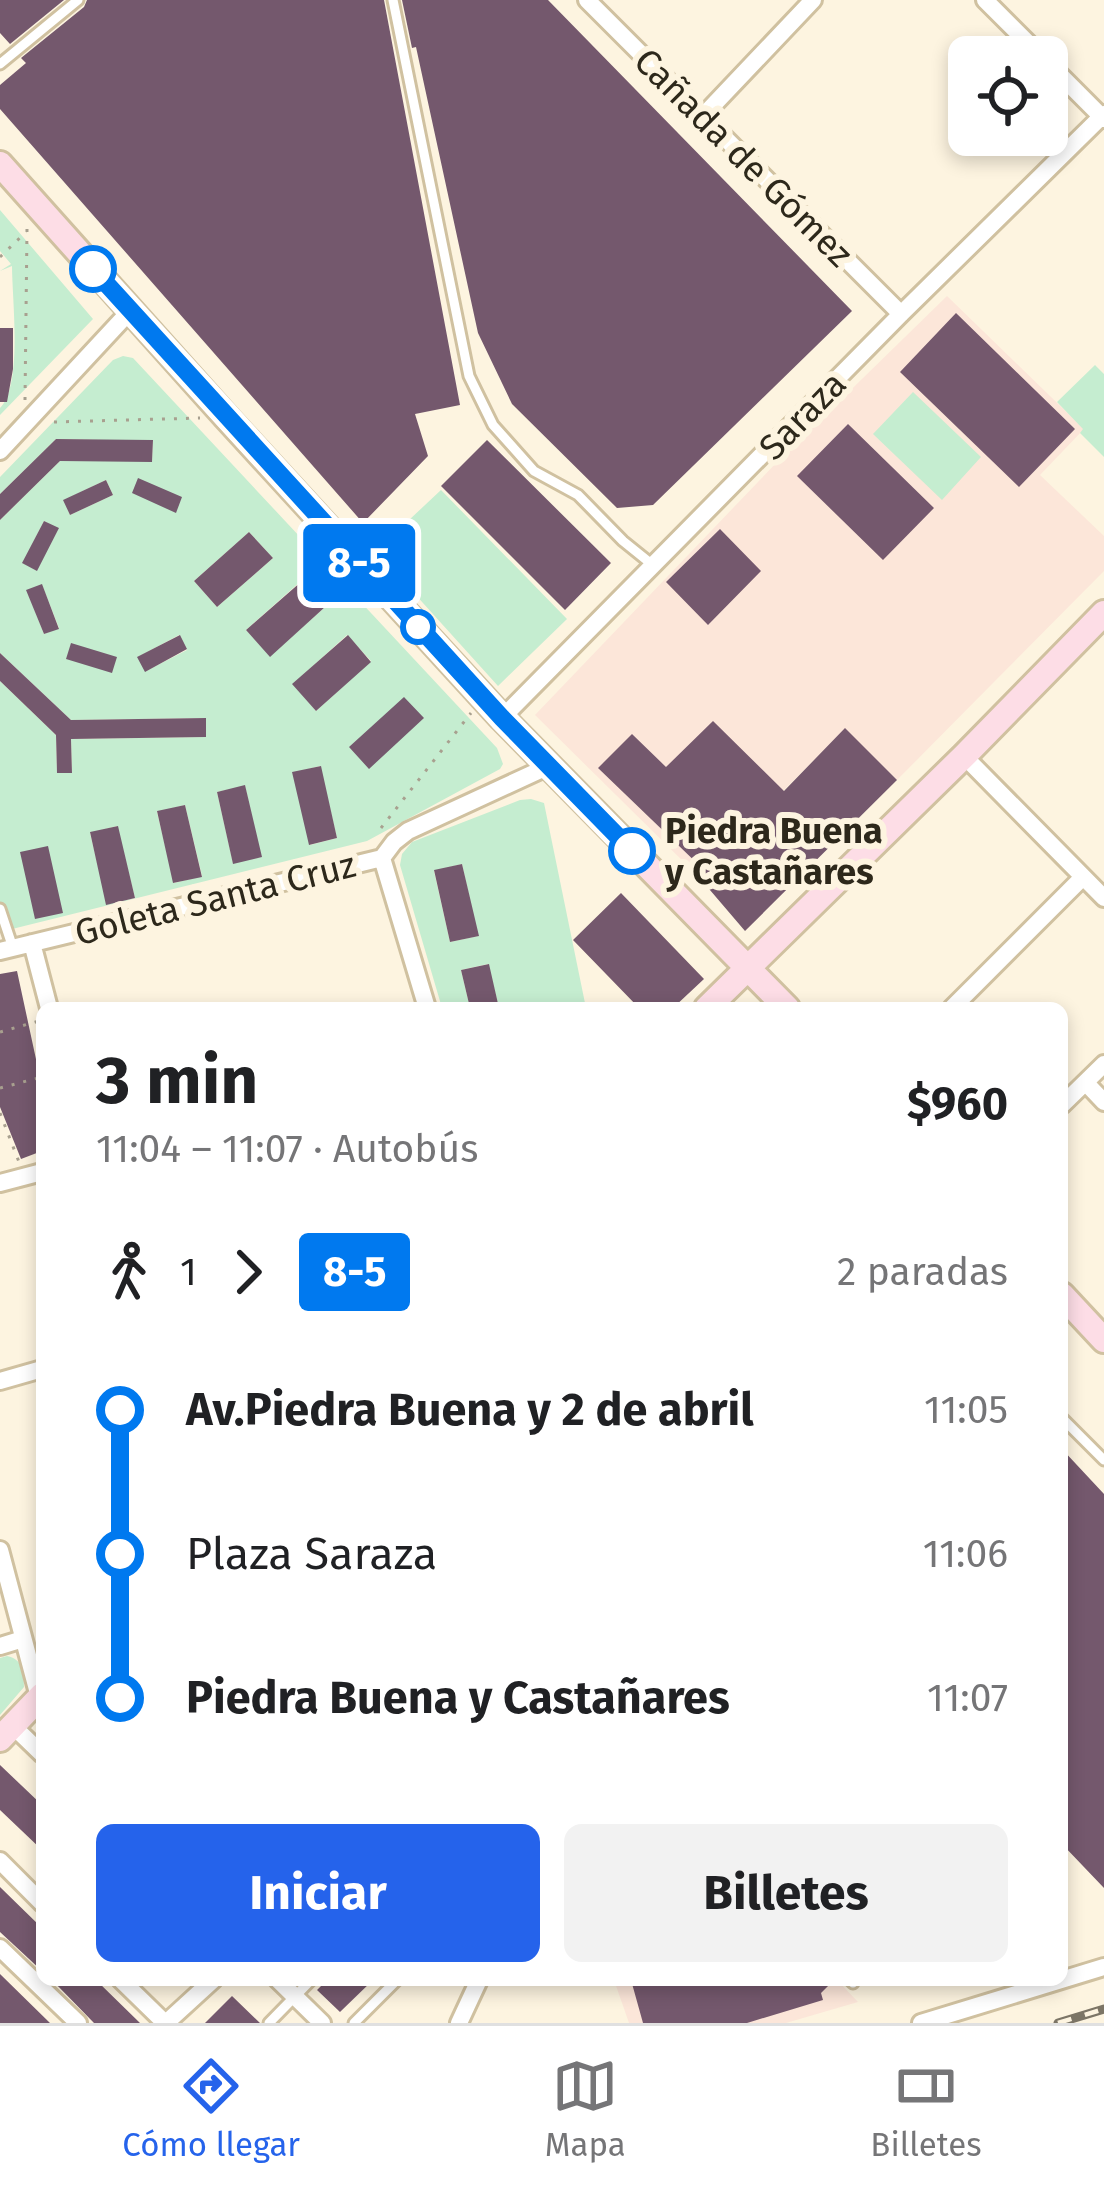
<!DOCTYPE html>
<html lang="es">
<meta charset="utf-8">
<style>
body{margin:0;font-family:"Fira Sans",sans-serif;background:#f2f2f2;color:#202124;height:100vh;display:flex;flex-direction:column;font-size:45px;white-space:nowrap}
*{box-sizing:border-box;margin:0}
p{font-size:39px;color:#757577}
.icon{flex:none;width:66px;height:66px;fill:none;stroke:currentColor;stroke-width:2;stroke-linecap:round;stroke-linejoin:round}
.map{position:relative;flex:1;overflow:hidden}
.panel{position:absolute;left:36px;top:1002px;width:1032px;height:984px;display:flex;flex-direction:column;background:#fff;border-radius:18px;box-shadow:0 6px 18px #0003}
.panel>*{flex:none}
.badge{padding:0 24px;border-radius:9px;font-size:42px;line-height:78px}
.controls{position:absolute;left:948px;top:36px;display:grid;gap:24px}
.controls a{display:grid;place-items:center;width:120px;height:120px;border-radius:18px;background:#fff;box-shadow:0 6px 18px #0003;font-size:60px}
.map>.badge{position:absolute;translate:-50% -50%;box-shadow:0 0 0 6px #fff}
.legs{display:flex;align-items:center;gap:18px;height:132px;padding:0 60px;font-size:39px}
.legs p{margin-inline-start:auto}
.head{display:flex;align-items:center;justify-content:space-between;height:204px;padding:0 60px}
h1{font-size:66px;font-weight:700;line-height:90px}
.button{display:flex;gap:24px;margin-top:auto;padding:24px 60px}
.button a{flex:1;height:138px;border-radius:18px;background:#2563eb;color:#fff;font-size:48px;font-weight:700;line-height:138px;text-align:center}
.button a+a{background:#f2f2f2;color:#202124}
ul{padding:0 60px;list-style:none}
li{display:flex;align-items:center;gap:42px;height:144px;font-size:45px}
li i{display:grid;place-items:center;width:18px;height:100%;margin:0 15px;background:currentColor}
li i::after{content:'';width:30px;height:30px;margin:-15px;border:9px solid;border-radius:50%;background:#fff}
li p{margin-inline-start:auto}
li:first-child i{background:linear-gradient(#0000 50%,currentColor 0)}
li:last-child i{background:linear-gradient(currentColor 50%,#0000 0)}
.dock{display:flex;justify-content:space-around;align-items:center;height:168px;border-top:3px solid #e0e0e0;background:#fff;font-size:33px;color:#757577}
.dock a{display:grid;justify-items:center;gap:6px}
.dock .on{color:#2563eb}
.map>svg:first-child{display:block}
.education{fill:#fce6d9}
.green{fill:#c5edd0;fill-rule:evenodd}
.building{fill:#74586d}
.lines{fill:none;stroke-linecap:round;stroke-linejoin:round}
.lane-casing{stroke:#d0c1a0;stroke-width:15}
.street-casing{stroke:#d0c1a0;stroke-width:22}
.secondary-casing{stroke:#d0c1a0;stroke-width:30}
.path{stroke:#a8a08f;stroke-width:3;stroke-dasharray:3 9;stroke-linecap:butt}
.lane{stroke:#fff;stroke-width:9}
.street{stroke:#fff;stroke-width:16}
.secondary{stroke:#fddde6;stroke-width:24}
.rail-casing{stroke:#7c7566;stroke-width:9}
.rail{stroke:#fdf4e0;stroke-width:4.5;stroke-dasharray:14;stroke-linecap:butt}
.line-1-casing{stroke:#fff;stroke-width:27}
.line-1{stroke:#0079ef;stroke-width:18}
.stop-1-dot{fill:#fff;stroke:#0079ef;stroke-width:6}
.labels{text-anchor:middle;stroke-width:12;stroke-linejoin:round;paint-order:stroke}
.street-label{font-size:36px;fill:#2d281b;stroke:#fdf4e0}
.stop-label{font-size:36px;font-weight:bold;fill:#2d281b;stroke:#fdf4e0;text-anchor:start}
</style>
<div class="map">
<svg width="1104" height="2023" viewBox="0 0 1104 2023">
<rect width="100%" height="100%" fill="#fdf4e0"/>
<path class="education" d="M947 296 1084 429 1040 475 1104 536V571L897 780 845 729 698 876 535 715 778 461Z
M614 1980H837L858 2002 786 2023H629Z"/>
<path class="green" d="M0 210 93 319 0 415V408C23 385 12 300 12 266L0 271 11 264 0 251Z
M123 356 133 358 497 748 503 764 500 769 367 841 0 932V681L56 735 57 773H72L71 739 206 737 205 718 71 720 0 653V520L60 461H152L153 441 56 439 0 494V477L113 360ZM106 480 113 495 70 515 64 500ZM44 521 58 529 37 570 23 563ZM249 532 273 558 217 607 194 581ZM301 581 324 608 270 656 246 630ZM42 585 59 628 44 634 27 591ZM179 635 187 650 146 671 138 657ZM347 635 371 661 316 711 293 684ZM320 766 337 838 310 845 293 773ZM245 786 261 857 233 863 217 792ZM185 805 202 876 174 883 157 812ZM117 826 135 898 107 904 90 833Z
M1095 365 1104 374V457L1080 433 1083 429 1057 402Z
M913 392 981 457 942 500 873 434Z
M441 490 567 619 498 686 376 551Z
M531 799 544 803 586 1008H499L488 964 461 970 470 1008H442L400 865 402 854 412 842 520 800ZM462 864 478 936 450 942 434 871Z
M7 1656C24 1660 24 1672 24 1687L0 1715V1658Z"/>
<path class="building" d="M0 0H64L10 44 0 33Z
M87 0H384L460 405 415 414 428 456 363 523 0 109V85L26 63 21 58 84 7Z
M402 0H548L852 311 653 505 617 508 512 404 478 333 416 47 412 48Z
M956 313 1075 429 1019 487 900 372Z
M0 328H13V369L7 402H0Z
M848 424 934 508 883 560 797 476Z
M56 439 153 440 152 462 60 461 0 520V494Z
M487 440 611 563 565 610 441 486Z
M138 478 182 497 176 513 132 493Z
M106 480 113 495 70 515 63 500Z
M44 521 59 528 37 571 22 563Z
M720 529 761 571 708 625 666 582Z
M249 532 273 558 217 607 194 581Z
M302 581 325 607 270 657 246 630Z
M42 584 59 629 44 634 26 590Z
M180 635 187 649 145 672 137 657Z
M348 635 371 662 316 711 292 684Z
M71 643 117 657 112 673 66 659Z
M0 653 71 720 206 718V737L71 739 72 773H57L56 735 0 681Z
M404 697 424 718 369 769 349 747Z
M713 721 784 791 845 728 897 780 745 931 698 876 704 870 598 768 632 734 666 767Z
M321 766 337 838 309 845 292 772Z
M245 785 262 857 233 864 217 792Z
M185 805 202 877 173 883 157 811Z
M118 826 135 898 106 905 90 832Z
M48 846 63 913 35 919 20 852Z
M462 864 479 936 450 942 434 870Z
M621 893 704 979 673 1008H639L573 940Z
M489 964 499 1008H470L461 970Z
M17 971 42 1087V1151L21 1159 0 1107V974Z
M1062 1449 1104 1494V1888L1062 1844Z
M0 1765 42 1805V1850L0 1810Z
M0 1887 42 1928V1971L0 1932Z
M0 1974 50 2023H0Z
M52 1980H96L140 2023H94Z
M327 1980H373L340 2012 317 1990Z
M631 1980H834L821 1993 823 2000 747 2023H643Z
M232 1996 260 2023H205Z"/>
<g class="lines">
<defs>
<path id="lane" d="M393 0 469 376 493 425 534 471 578 495 623 541 654 566
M0 64 78 0
M0 909 13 948
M1062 1418 1104 1460
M850 1980 853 1983
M269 2023 311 1980
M354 2023 397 1980"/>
<path id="street" d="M587 0 901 314
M985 0 1042 57
M1047 62 1104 119
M703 116 813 0
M0 451 130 311
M502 718 901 314 1104 114
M964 756 1104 898
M382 858 427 1008
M32 943 49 1008
M0 951 382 858 394 842 408 831 549 766
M952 1008 1083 877
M1086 1083 1104 1102
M1062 1105 1104 1064
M0 1183 42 1172
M0 1381 42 1369
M0 1550 39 1697
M0 1646 23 1639
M13 1726 42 1754
M0 1861 42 1903
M0 1948 78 2023
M121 1980 165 2023
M278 1980 322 2023
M166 2023 213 1980
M459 2023 479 1980
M921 2023 1104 1967"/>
<path id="secondary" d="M0 164 226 417 502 718 787 1008
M707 1008 964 756 1104 613
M1062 1295 1104 1340
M0 1739 42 1695"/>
</defs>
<use href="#lane" class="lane-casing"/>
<use href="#street" class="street-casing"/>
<use href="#secondary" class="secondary-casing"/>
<path class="path" d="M0 257 26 232
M25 400 27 229
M54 422 200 418
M381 828 471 713
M0 1032 39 1021
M0 1088 42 1077
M0 1113 19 1162"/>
<use href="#lane" class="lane"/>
<use href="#street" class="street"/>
<use href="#secondary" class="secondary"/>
<defs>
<path id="rail" d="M1058 2023 1104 2009"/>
</defs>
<use href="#rail" class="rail-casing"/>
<use href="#rail" class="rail"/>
</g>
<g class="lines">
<defs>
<path id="line-1" d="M93 269 502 718 632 851"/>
</defs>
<use href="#line-1" class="line-1-casing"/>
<use href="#line-1" class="line-1"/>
</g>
<g class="stop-1-dot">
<circle cx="93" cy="269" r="21"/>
<circle cx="418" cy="627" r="15"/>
<circle cx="632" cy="851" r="21"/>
</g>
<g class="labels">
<g class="street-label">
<text transform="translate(744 157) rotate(45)" y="13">Cañada de Gómez</text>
<text transform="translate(802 415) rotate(-46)" y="13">Saraza</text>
<text transform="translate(215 898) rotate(-14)" y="13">Goleta Santa Cruz</text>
</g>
<g class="stop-label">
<text x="665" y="843">Piedra Buena<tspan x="665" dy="41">y Castañares</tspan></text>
</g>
</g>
</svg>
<div class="controls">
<a><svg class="icon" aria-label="locate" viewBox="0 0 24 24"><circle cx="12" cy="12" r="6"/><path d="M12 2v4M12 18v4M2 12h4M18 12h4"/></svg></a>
</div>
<b class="badge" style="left:359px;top:563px;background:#0079ef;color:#fff">8-5</b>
<section class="panel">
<div class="head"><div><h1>3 min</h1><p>11:04 – 11:07 · Autobús</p></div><b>$960</b></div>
<div class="legs"><svg class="icon" aria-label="walk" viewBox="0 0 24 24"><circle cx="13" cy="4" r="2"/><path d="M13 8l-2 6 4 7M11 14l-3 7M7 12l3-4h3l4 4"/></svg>1<svg class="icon" aria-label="forward" viewBox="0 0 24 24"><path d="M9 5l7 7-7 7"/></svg><b class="badge" style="background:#0079ef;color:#fff">8-5</b><p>2 paradas</p></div>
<ul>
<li><i style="color:#0079ef"></i><b>Av.Piedra Buena y 2 de abril</b><p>11:05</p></li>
<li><i style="color:#0079ef"></i><span>Plaza Saraza</span><p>11:06</p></li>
<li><i style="color:#0079ef"></i><b>Piedra Buena y Castañares</b><p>11:07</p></li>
</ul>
<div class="button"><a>Iniciar</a><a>Billetes</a></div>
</section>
</div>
<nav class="dock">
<a class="on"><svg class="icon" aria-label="directions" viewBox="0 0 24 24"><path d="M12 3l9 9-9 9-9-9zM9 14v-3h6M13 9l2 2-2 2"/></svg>Cómo llegar</a>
<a><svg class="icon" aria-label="map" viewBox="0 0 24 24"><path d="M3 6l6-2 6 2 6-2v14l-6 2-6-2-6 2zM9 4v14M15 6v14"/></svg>Mapa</a>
<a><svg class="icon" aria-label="tickets" viewBox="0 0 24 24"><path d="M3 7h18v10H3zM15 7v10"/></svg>Billetes</a>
</nav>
